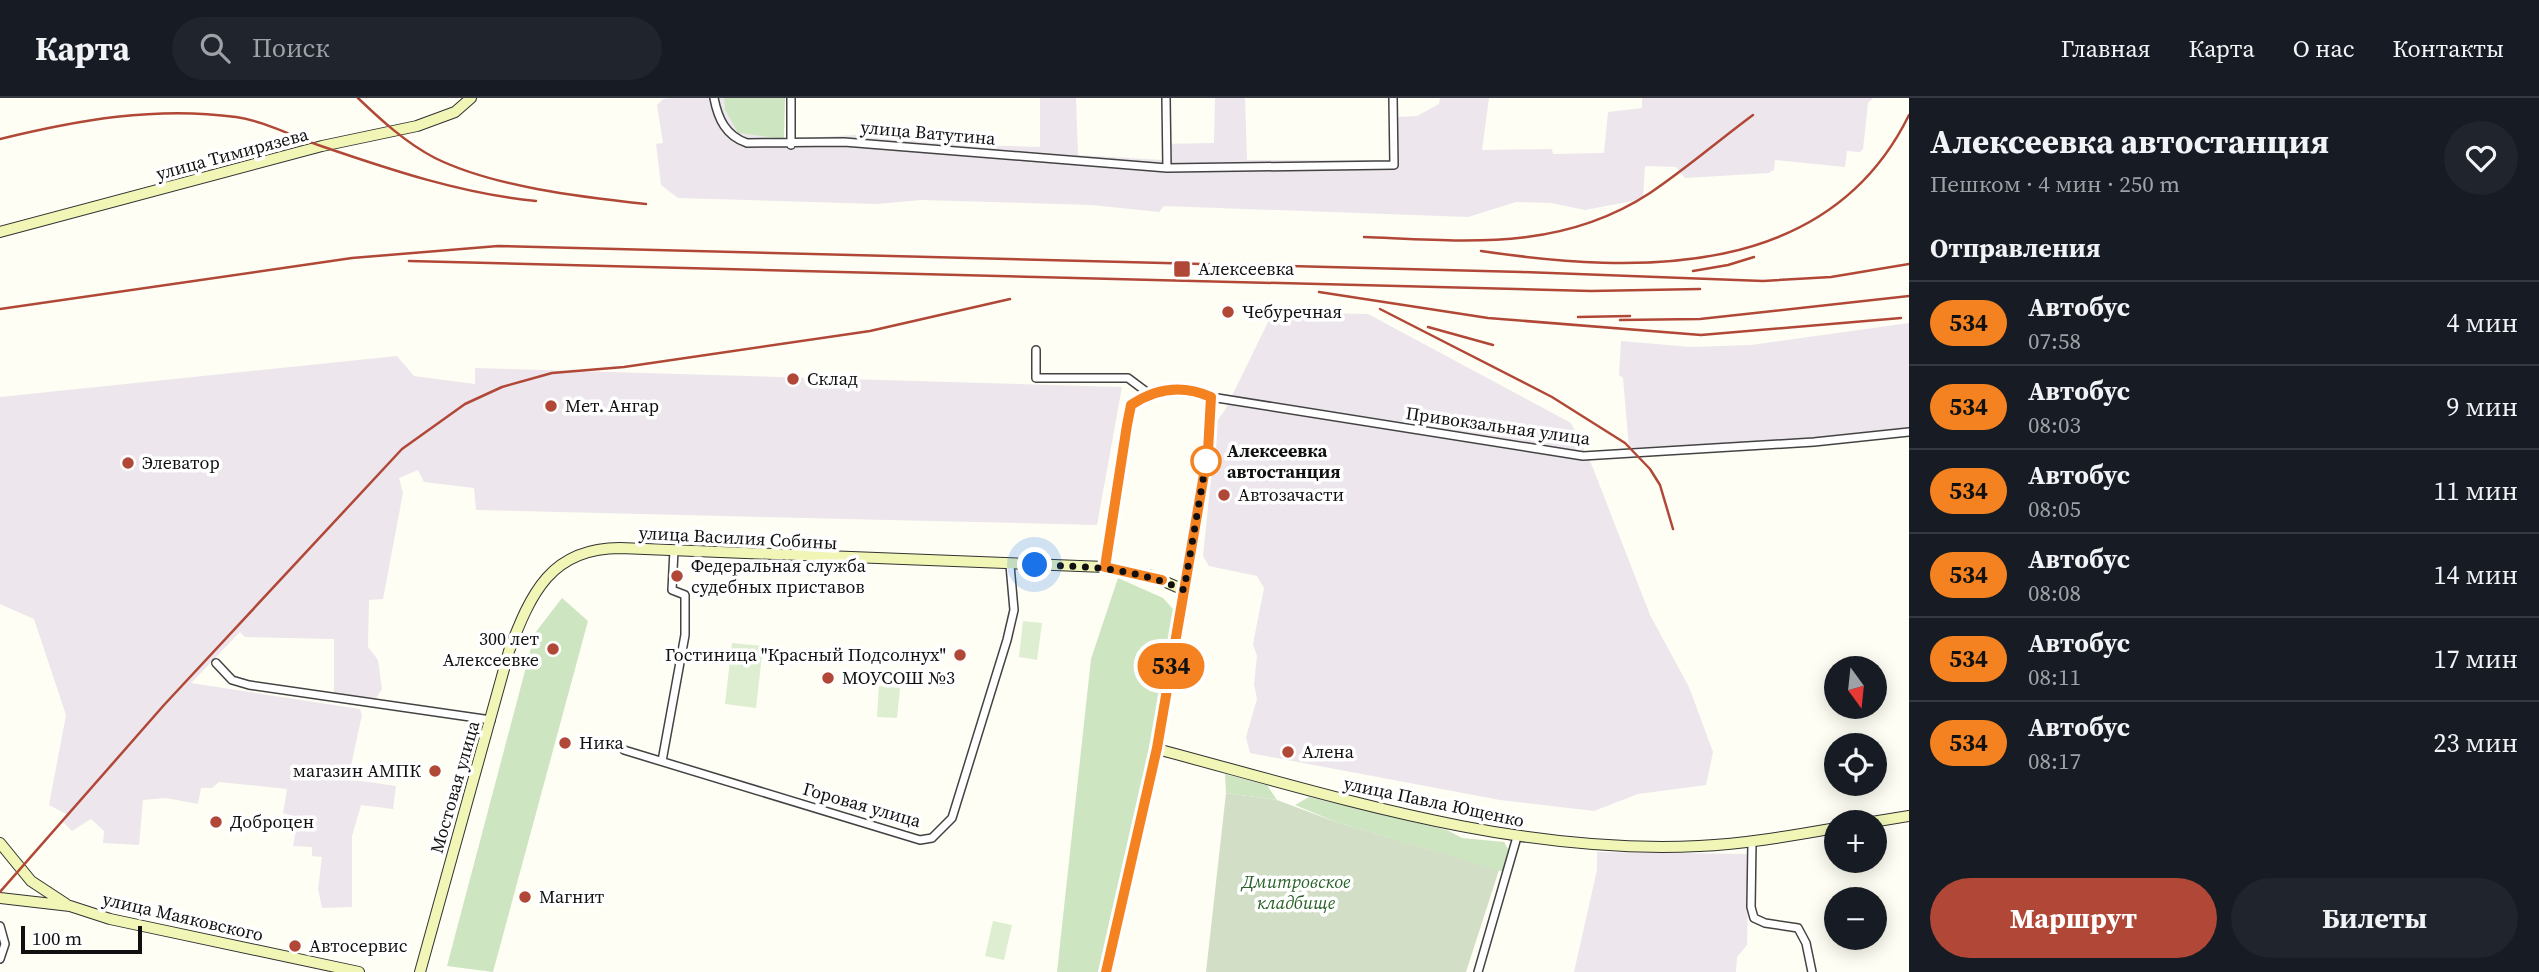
<!DOCTYPE html>
<html lang="ru">
<meta charset="utf-8">
<style>
body{margin:0;font-family:"Source Serif 4",serif;background:#20242c;color:#f1f3f6;height:100vh;display:flex;flex-direction:column;font-size:26px;white-space:nowrap}
*{box-sizing:border-box;margin:0}
p{font-size:23px;color:#9ea1a6}
.icon{flex:none;width:38px;height:38px;fill:none;stroke:currentColor;stroke-width:2;stroke-linecap:round;stroke-linejoin:round}
.map{position:relative;flex:1;overflow:hidden}
.details{display:flex;flex-direction:column;background:#171b24;width:630px}
.details>*{flex:none}
.badge{padding:0 14px;border-radius:23px;font-size:24px;line-height:46px}
.needle{width:46px;rotate:165deg}
.fabs{position:absolute;left:1824px;top:558px;display:grid;gap:14px}
.fabs a{display:grid;place-items:center;width:63px;height:63px;border-radius:50%;background:#171b24;box-shadow:0 4px 18px #0003;font-size:35px}
.scale{position:absolute;left:21px;bottom:18px;width:121px;box-sizing:border-box;padding-left:7px;border:4px solid #101010;border-top:0;font-size:19px;line-height:24px;white-space:nowrap;color:#101010;-webkit-text-stroke:5px #fff;paint-order:stroke}
.you{position:absolute;width:35px;height:35px;margin:-18px;border:5px solid #fff;border-radius:50%;background:#1a73e8;box-shadow:0 0 0 10px #1a73e833}
.map>.badge{position:absolute;translate:-50% -50%;box-shadow:0 0 0 4px #fff}
h2{padding:0 21px;font-size:26px;line-height:63px}
.round{display:grid;place-items:center;flex:none;width:74px;height:74px;border-radius:37px;background:#20242c}
.head{display:flex;align-items:center;justify-content:space-between;height:119px;padding:0 21px}
h1{font-size:33px;font-weight:700;line-height:52px}
.primary-button{display:flex;gap:14px;margin-top:auto;padding:14px 21px}
.primary-button a{flex:1;height:80px;border-radius:42px;background:#b14837;color:#fff;font-size:28px;font-weight:700;line-height:80px;text-align:center}
.primary-button a+a{background:#20242c;color:#f1f3f6}
ul{padding:0;list-style:none}
li{display:flex;align-items:center;gap:21px;height:84px;padding:0 21px;border-top:2px solid #363941}
li div{flex:1}
li b{display:block;font-size:26px}
li em{font-style:normal}
li .badge{min-width:77px;font-weight:700;text-align:center}
header{display:flex;align-items:center;gap:42px;box-sizing:border-box;height:98px;padding:0 35px;background:#171b24;border-bottom:2px solid #363941}
header strong{font-size:33px}
nav{display:flex;gap:38px;margin-inline-start:auto;font-size:24px}
.search{width:490px;height:63px;background:#20242c;display:flex;align-items:center;gap:18px;box-sizing:border-box;padding:0 24px;border-radius:38px;color:#9ea1a6;font-size:26px}
main{display:flex;flex:1;min-height:0}
.map>svg:first-child{display:block}
.industrial{fill:#ede6ec}
.green{fill:#cde5c0}
.cemetery{fill:#d2dfc6}
.pitch{fill:#deeed1}
.lines{fill:none;stroke-linecap:round;stroke-linejoin:round}
.street-casing{stroke:#434343;stroke-width:10}
.secondary-casing{stroke:#323232;stroke-width:12}
.street{stroke:#fff;stroke-width:7}
.secondary{stroke:#f1f6b7;stroke-width:10}
.rail{stroke:#b14837;stroke-width:2.5}
.line-casing{stroke:#fff;stroke-width:16}
.line{stroke:#f58220;stroke-width:10}
.walk{stroke:#101010;stroke-width:7;stroke-dasharray:0 12.6}
.poi-dot{fill:#b14837;stroke:#fff;stroke-width:2.5}
.stop-dot{fill:#fff;stroke:#f58220;stroke-width:3.5}
.labels{text-anchor:middle;stroke-width:7;stroke-linejoin:round;paint-order:stroke}
.street-label{font-size:18px;fill:#101010;stroke:#fff}
.poi-label{font-size:18px;fill:#101010;stroke:#fff;text-anchor:start}
.stop-label{font-size:18px;font-weight:bold;fill:#101010;stroke:#fff;text-anchor:start}
.park-label{font-size:18px;font-style:italic;fill:#286127;stroke:#fff}
</style>
<header>
<strong>Карта</strong>
<div class="search"><svg class="icon" aria-label="search" viewBox="0 0 24 24"><circle cx="10" cy="10" r="6"/><path d="M15 15l6 6"/></svg>Поиск</div>
<nav><a>Главная</a><a>Карта</a><a>О нас</a><a>Контакты</a></nav>
</header>
<main>
<div class="map">
<svg width="1909" height="874" viewBox="0 0 1909 874">
<rect width="100%" height="100%" fill="#fefef4"/>
<path class="industrial" d="M675 0H724L725 12 738 35 784 41 855 37 971 47 1040 49V0H1076L1078 57 1162 62V46L1214 45 1215 0H1245L1247 62H1396V19L1417 18 1439 6 1440 0H1489L1482 52 1552 51 1553 56 1604 55 1608 14 1642 10V0H1873L1868 5 1863 51 1860 54 1847 53 1845 69 1775 62 1774 72 1769 75 1685 80 1676 69 1645 68 1643 101 1585 112 1551 105 1516 104 1468 119 1164 108 1159 114 1092 107 921 102 877 106 678 100 661 87 656 46 663 45 657 7 663 1Z
M1273 214 1368 216 1571 325 1593 370 1650 517 1689 589 1713 654 1706 687 1638 696 1594 713 1500 702 1250 655 1246 639 1257 601 1254 586 1257 558 1253 546 1264 490 1257 478 1209 468 1203 458 1217 323 1225 312Z
M1909 225V329L1800 341 1629 350 1623 280 1619 277 1621 243 1691 249 1751 247Z
M397 258 414 278 475 286V270L1122 289 1097 427 476 412 474 390 424 384 418 372 399 380 403 395 383 501 369 502 368 549 378 562 382 591 375 602 334 598V541L245 539 240 534 191 585 360 611 362 617 348 681 396 688 393 711 361 707 352 738V809L322 810 318 791 322 759 312 758V749L293 748 296 732 290 731 292 718 283 715 287 691 219 684 212 690H201L198 706 166 700 143 702 139 747 103 745 104 733 91 721 72 733 63 724 68 717 49 707 66 617 34 521 0 506V299Z
M1597 754 1749 756 1747 847 1737 859 1736 874H1574L1597 772Z"/>
<path class="green" d="M724 0H785L784 41 738 35 725 12Z
M1118 480 1163 500 1174 512 1170 540 1106 874H1057L1091 561Z
M562 500 588 523 493 874 447 868 535 535Z
M1225 676 1267 687 1277 702 1226 695Z
M1309 699 1447 732 1462 740 1504 744 1509 753 1504 774 1336 724 1295 707Z"/>
<path class="cemetery" d="M1226 695 1277 702 1336 724 1499 772 1466 874H1206Z"/>
<path class="pitch" d="M1023 523 1042 525 1037 562 1019 559Z
M732 545 763 548 756 610 725 606Z
M879 588 900 590 897 620 877 619Z
M993 823 1012 827 1004 862 985 858Z"/>
<g class="lines">
<defs>
<path id="street" d="M714 0C718 21 726 38 747 45L844 44 1167 70 1394 67 1393 0
M791 0V47
M1166 0 1167 70
M1036 252V280H1128L1148 295
M1211 299 1583 358 1814 344 1909 334
M216 565 232 582 249 587 491 622
M624 652 920 742 932 740 952 720 1007 542 1014 512 1010 467
M662 663 685 537V497L672 492 674 452
M1752 744 1751 809 1754 820 1765 825 1798 830 1806 845 1812 874
M0 828 5 846 0 861
M1478 874 1517 739"/>
<path id="secondary" d="M0 134 322 48 417 28 455 14 471 0
M1105 469 1131 307C1156 290 1182 286 1211 299L1208 353 1157 651 1106 874
M1157 651C1334 698 1513 757 1699 748 1745 746 1790 738 1836 730
M1872 724 1909 718
M0 745 31 783 66 806
M0 800 70 808 110 821 359 874
M420 874 509 553C531 495 551 450 620 450L1105 469 1152 478 1184 492"/>
</defs>
<use href="#street" class="street-casing"/>
<use href="#secondary" class="secondary-casing"/>
<use href="#street" class="street"/>
<use href="#secondary" class="secondary"/>
<path class="rail" d="M358 0C381 22 406 45 435 60 494 89 581 99 646 106
M0 41C78 22 155 8 236 19 264 23 294 39 321 48 391 72 463 96 536 103
M1364 139C1466 143 1560 154 1650 95 1686 71 1719 42 1753 17
M1481 153C1638 176 1828 182 1909 17
M409 163 1591 193 1700 191
M1693 173 1728 167 1754 159
M1319 194 1488 220 1701 237 1901 220
M0 211 352 160 498 148 1522 174 1763 183 1831 179 1909 166
M1380 211 1552 299 1625 345 1650 371 1660 387 1673 431
M1578 219 1630 218
M1620 222 1700 221 1909 198
M1428 229 1493 247
M0 794 164 607 402 351 465 306 502 289 552 275 624 269 870 233 1010 201"/>
</g>
<g class="lines">
<defs>
<path id="line" d="M1106 874 1157 650 1208 353 1211 299C1182 286 1156 290 1131 307L1127 327 1105 469 1162 482"/>
</defs>
<use href="#line" class="line-casing"/>
<use href="#line" class="line"/>
<path class="walk" d="M1035 467C1088 468 1135 470 1184 492L1208 353 1206 363"/>
</g>
<g class="poi-dot">
<rect x="1173" y="162" width="18" height="18" rx="3.5"/>
<circle cx="1228" cy="214" r="7"/>
<circle cx="793" cy="281" r="7"/>
<circle cx="551" cy="308" r="7"/>
<circle cx="128" cy="365" r="7"/>
<circle cx="1224" cy="397" r="7"/>
<circle cx="677" cy="478" r="7"/>
<circle cx="553" cy="551" r="7"/>
<circle cx="960" cy="557" r="7"/>
<circle cx="828" cy="580" r="7"/>
<circle cx="565" cy="645" r="7"/>
<circle cx="1288" cy="654" r="7"/>
<circle cx="435" cy="673" r="7"/>
<circle cx="216" cy="724" r="7"/>
<circle cx="525" cy="799" r="7"/>
<circle cx="295" cy="848" r="7"/>
</g>
<circle class="stop-dot" cx="1206" cy="363" r="14"/>
<g class="labels">
<g class="street-label">
<text transform="translate(928 35) rotate(5)" y="6">улица Ватутина</text>
<text transform="translate(232 56) rotate(-15)" y="6">улица Тимирязева</text>
<text transform="translate(1498 328) rotate(8)" y="6">Привокзальная улица</text>
<text transform="translate(738 440) rotate(3)" y="6">улица Василия Собины</text>
<text transform="translate(455 689) rotate(-74)" y="6">Мостовая улица</text>
<text transform="translate(1434 704) rotate(12)" y="6">улица Павла Ющенко</text>
<text transform="translate(862 707) rotate(16)" y="6">Горовая улица</text>
<text transform="translate(183 819) rotate(13)" y="6">улица Маяковского</text>
</g>
<g class="poi-label">
<text x="1198" y="177">Алексеевка</text>
<text x="1242" y="220">Чебуречная</text>
<text x="807" y="287">Склад</text>
<text x="565" y="314">Мет. Ангар</text>
<text x="142" y="371">Элеватор</text>
<text x="1238" y="403">Автозачасти</text>
<text x="691" y="474">Федеральная служба<tspan x="691" dy="21">судебных приставов</tspan></text>
<text x="539" y="547" text-anchor="end">300 лет<tspan x="539" dy="21">Алексеевке</tspan></text>
<text x="946" y="563" text-anchor="end">Гостиница "Красный Подсолнух"</text>
<text x="842" y="586">МОУСОШ №3</text>
<text x="579" y="651">Ника</text>
<text x="1302" y="660">Алена</text>
<text x="421" y="679" text-anchor="end">магазин АМПК</text>
<text x="230" y="730">Доброцен</text>
<text x="539" y="805">Магнит</text>
<text x="309" y="854">Автосервис</text>
</g>
<g class="stop-label">
<text x="1227" y="359">Алексеевка<tspan x="1227" dy="21">автостанция</tspan></text>
</g>
<g class="park-label">
<text x="1296" y="790">Дмитровское<tspan x="1296" dy="21">кладбище</tspan></text>
</g>
</g>
</svg>
<div class="fabs">
<a><svg class="needle" viewBox="-14 -14 28 28"><path d="M0-13l5 13h-10z" fill="#e53935"/><path d="M0 13l5-13h-10z" fill="#9ea1a6"/></svg></a>
<a><svg class="icon" aria-label="locate" viewBox="0 0 24 24"><circle cx="12" cy="12" r="6"/><path d="M12 2v4M12 18v4M2 12h4M18 12h4"/></svg></a>
<a>+</a>
<a>−</a>
</div>
<div class="scale">100 m</div>
<div class="you" style="left:1035px;top:467px"></div>
<b class="badge" style="left:1171px;top:568px;background:#f58220;color:#111">534</b>
</div>
<section class="details">
<div class="head"><div><h1>Алексеевка автостанция</h1><p>Пешком · 4 мин · 250 m</p></div><a class="round"><svg class="icon" aria-label="heart" viewBox="0 0 24 24"><path d="M12 20l-8-8c-3-5 5-10 8-4 3-6 11-1 8 4z"/></svg></a></div>
<h2>Отправления</h2>
<ul>
<li><span class="badge" style="background:#f58220;color:#111">534</span><div><b>Автобус</b><p>07:58</p></div><em>4 мин</em></li>
<li><span class="badge" style="background:#f58220;color:#111">534</span><div><b>Автобус</b><p>08:03</p></div><em>9 мин</em></li>
<li><span class="badge" style="background:#f58220;color:#111">534</span><div><b>Автобус</b><p>08:05</p></div><em>11 мин</em></li>
<li><span class="badge" style="background:#f58220;color:#111">534</span><div><b>Автобус</b><p>08:08</p></div><em>14 мин</em></li>
<li><span class="badge" style="background:#f58220;color:#111">534</span><div><b>Автобус</b><p>08:11</p></div><em>17 мин</em></li>
<li><span class="badge" style="background:#f58220;color:#111">534</span><div><b>Автобус</b><p>08:17</p></div><em>23 мин</em></li>
</ul>
<div class="primary-button"><a>Маршрут</a><a>Билеты</a></div>
</section>
</main>
